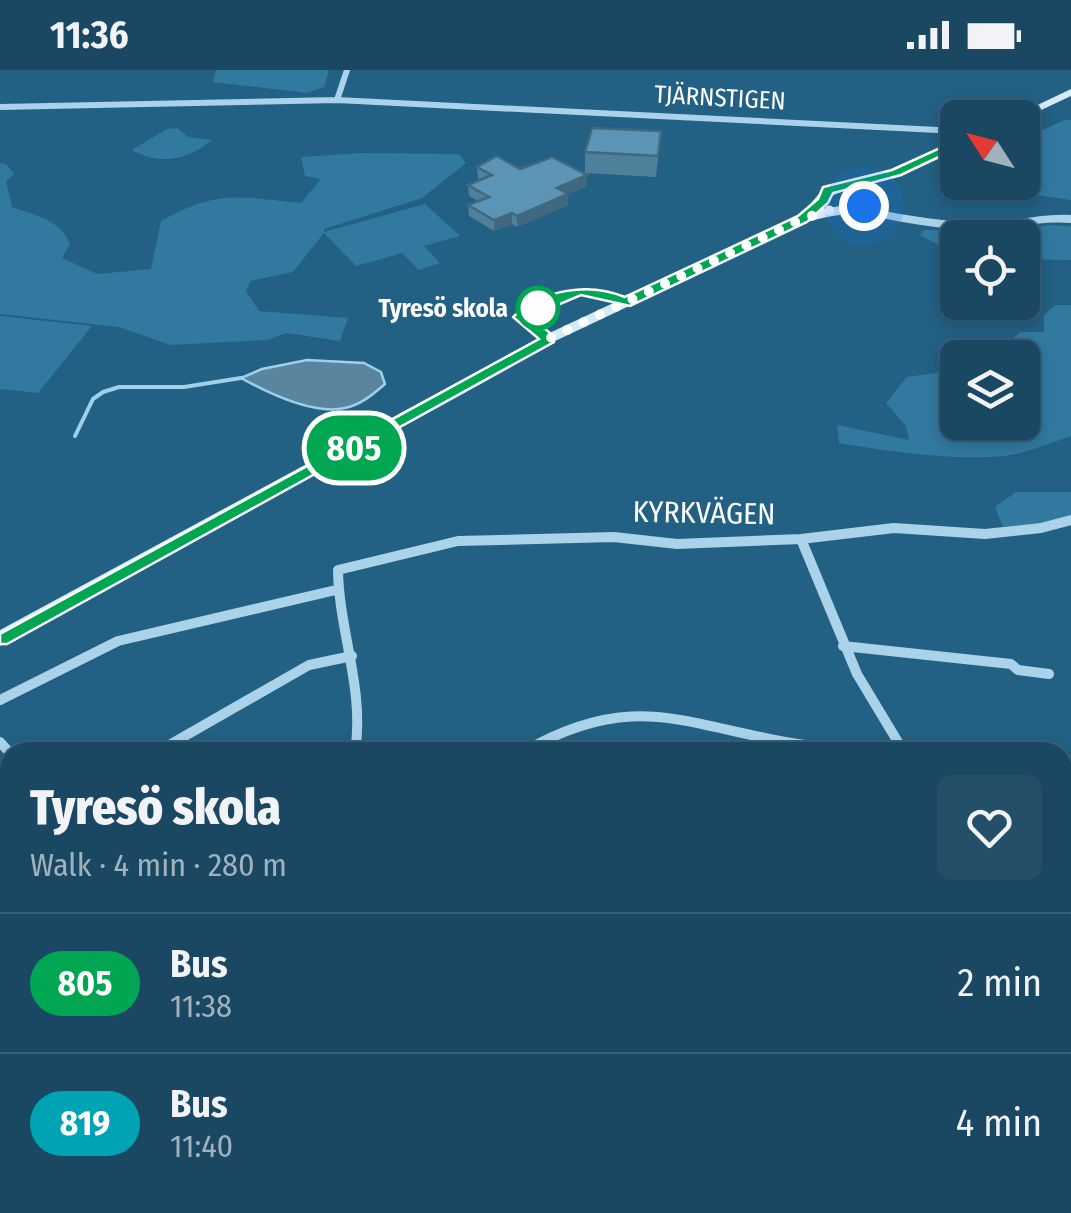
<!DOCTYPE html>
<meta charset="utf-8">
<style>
body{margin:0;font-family:"Fira Sans Condensed",sans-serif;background:#234f69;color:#f1f3f6;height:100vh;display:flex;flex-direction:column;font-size:38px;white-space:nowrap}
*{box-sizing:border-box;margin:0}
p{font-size:32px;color:#9fb2be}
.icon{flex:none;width:55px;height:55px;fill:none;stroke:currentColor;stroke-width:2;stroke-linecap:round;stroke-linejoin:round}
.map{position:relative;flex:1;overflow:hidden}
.side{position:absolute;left:0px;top:672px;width:1072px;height:472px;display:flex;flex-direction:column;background:#1a4863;border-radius:30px 30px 0 0;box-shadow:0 5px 15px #0003,0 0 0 2px #386078}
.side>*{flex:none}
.badge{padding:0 20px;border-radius:32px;font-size:35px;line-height:65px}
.needle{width:65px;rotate:306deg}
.controls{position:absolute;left:940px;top:30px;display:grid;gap:20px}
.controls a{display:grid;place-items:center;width:100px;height:100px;border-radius:15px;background:#1a4863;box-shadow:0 5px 15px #0003,0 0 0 2px #386078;font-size:50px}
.you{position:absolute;width:50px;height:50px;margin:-25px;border:8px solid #fff;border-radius:50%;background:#1a73e8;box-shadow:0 0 0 15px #1a73e833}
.map>.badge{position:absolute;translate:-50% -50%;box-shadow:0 0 0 5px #fff}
.round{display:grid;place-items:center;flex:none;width:105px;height:105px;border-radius:15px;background:#234f69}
.head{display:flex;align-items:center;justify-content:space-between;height:170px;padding:0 30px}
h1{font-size:48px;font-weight:800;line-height:75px}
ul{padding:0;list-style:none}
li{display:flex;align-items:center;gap:30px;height:140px;padding:0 30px;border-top:2px solid #386078}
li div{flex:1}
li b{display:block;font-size:38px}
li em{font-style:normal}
li .badge{min-width:110px;font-weight:700;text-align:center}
.status{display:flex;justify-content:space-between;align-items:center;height:70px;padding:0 50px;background:#1a4863;direction:ltr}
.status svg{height:28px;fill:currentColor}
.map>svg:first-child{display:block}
.green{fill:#3279a0}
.water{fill:#59869e;stroke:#9ed0ea;stroke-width:2.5}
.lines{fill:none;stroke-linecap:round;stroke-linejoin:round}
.stream{stroke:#9ed0ea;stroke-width:4}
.minor-far2{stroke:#aad2e9;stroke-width:6}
.minor-far1{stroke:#aad2e9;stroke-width:10}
.minor{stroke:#aad2e9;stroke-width:12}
.tertiary{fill:#aad2e9;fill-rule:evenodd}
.secondary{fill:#d5eaf7;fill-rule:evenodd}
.wall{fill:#4e7f9b}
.shaded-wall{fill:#40687e}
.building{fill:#5b94b4;stroke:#40687e;stroke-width:2.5}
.line{fill:#00a651;stroke:#fff;stroke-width:2.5}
.walk{stroke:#fff;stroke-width:10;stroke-dasharray:0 18}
.stop-dot{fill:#fff;stroke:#00a651;stroke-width:5}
.labels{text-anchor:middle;stroke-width:10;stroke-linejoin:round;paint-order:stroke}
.far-street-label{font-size:25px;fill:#fff;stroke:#226084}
.far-stop-label{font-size:25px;font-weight:bold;fill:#fff;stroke:#226084;text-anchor:end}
.street-label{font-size:30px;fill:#fff;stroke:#226084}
</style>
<div class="status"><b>11:36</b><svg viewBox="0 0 49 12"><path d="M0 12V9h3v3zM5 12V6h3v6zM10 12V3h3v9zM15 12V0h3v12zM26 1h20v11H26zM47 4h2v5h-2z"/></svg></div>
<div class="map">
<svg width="1071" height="1143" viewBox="0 0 1071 1143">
<rect width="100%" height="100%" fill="#226084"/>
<path class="green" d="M216 0H329L324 17 307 23 213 12Z
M1065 50H1071V130L945 112 957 103 958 112H1022L1023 69Z
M177 58 188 67 212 70C187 90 161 96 132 80L167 59Z
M362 83 459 84 466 93 422 128 324 159V162L425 134 460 166 424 176 440 193 419 200 403 184 406 182 356 196 324 163 293 202 250 211 246 221 259 241 348 248 340 271 286 263 268 270 171 275 119 257 0 244V93L6 94 14 104 6 111 12 137C36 146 60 149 70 174L62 188 97 204 151 199 161 151C219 119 238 127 301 133L321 109 305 106 301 87Z
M1049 155 1071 156V190L1023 189 1022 168H958L957 185 920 165 924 160 1012 161Z
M1055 235H1071V366C1049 373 1026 384 1003 386 954 391 887 381 839 373L837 355 909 370 906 356 886 333 907 307 957 300 958 352H1022V288L989 287 1021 262H1044V245Z
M0 246 92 256 38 323 0 319Z
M1016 422H1071V445L1042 454 1003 457 995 437Z
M1063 976 1071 979V1143H0V1021L10 1015V1135H1062Z"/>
<path class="water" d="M307 290 364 293 381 302 385 314C373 324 361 335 345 338 314 345 268 323 241 308L262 299Z"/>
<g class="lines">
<path class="stream" d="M75 366 93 329 103 322 119 317H184L241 308"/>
<path class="minor-far2" d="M337 30 347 0
M0 37 337 30 958 61"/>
<path class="minor-far1" d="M801 469 857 604 904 682
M843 576 1011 594 1018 600 1049 604
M0 630 118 571 336 520
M0 672 10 683
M157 682 309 595 352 586
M355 682C365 620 339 562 338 500L458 471 614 467 677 474 801 469 894 458 985 464 1041 458 1071 450
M523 682C635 618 684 656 798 674 831 680 865 678 898 676"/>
<path class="minor" d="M1062 771 1071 772
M0 976 10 971"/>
<path class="tertiary" d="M854 136C897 143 941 153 986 152 1014 152 1042 143 1071 145V153C1041 150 1013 159 984 160 939 160 893 151 850 141V137Z"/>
<path class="secondary" d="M1071 19V26L1022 49 1010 48Z
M958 71V80L904 104 857 117 871 123 872 138C850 145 829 145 807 152L553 272 0 576V560L543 266 801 145 823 119 886 101ZM843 121 860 128V133L821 139 829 127Z"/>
</g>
<path class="wall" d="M661 61 656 107 585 103V82Z
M477 97 520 99 587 116 568 124V135L517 157 512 154 494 161 469 146 468 135 478 131 469 126 468 115 481 110 478 108Z"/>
<path class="shaded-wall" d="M587 105V116L557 129V118Z
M568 124V135L517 157V146Z
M512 143V154L494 161V150Z"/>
<path class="building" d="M592 58 661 61 658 86 585 82Z
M497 86 520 99 552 87 587 105 557 118 568 124 517 146 512 143 494 150 468 135 489 127 468 115 492 105 477 97Z"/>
<path class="line" d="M953 72 964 75 901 105 833 123 828 133 807 152 630 236 581 225 534 245 530 247 554 266V272L7 574H0V564L539 269 513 247C544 219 588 212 625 227L798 146 818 129 823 117 892 100Z"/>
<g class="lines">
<path class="walk" d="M538 238 548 269 802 149 837 138 864 136"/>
</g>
<circle class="stop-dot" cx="538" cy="238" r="20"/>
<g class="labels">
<g class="far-street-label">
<text transform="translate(720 27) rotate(3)" y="9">TJÄRNSTIGEN</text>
</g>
<g class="far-stop-label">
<text x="508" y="247">Tyresö skola</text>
</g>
<g class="street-label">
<text transform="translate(704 443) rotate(1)" y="10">KYRKVÄGEN</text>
</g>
</g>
</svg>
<div class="controls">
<a><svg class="needle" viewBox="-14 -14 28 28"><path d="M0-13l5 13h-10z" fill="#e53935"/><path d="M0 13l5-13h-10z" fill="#9fb2be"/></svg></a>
<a><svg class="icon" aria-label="locate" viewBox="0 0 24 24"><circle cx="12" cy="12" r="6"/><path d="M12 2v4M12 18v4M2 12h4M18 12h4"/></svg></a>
<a><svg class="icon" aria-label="layers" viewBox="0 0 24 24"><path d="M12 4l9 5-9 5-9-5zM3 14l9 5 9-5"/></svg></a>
</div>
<div class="you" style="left:864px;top:136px"></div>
<b class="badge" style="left:354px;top:378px;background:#00a651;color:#fff">805</b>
<section class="side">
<div class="head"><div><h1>Tyresö skola</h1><p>Walk · 4 min · 280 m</p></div><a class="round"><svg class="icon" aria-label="heart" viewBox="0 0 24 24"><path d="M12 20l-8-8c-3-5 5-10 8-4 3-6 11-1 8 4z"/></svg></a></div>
<ul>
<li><span class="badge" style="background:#00a651;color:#fff">805</span><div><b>Bus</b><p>11:38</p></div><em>2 min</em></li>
<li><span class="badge" style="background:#00a3b4;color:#fff">819</span><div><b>Bus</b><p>11:40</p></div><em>4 min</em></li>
</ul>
</section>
</div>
